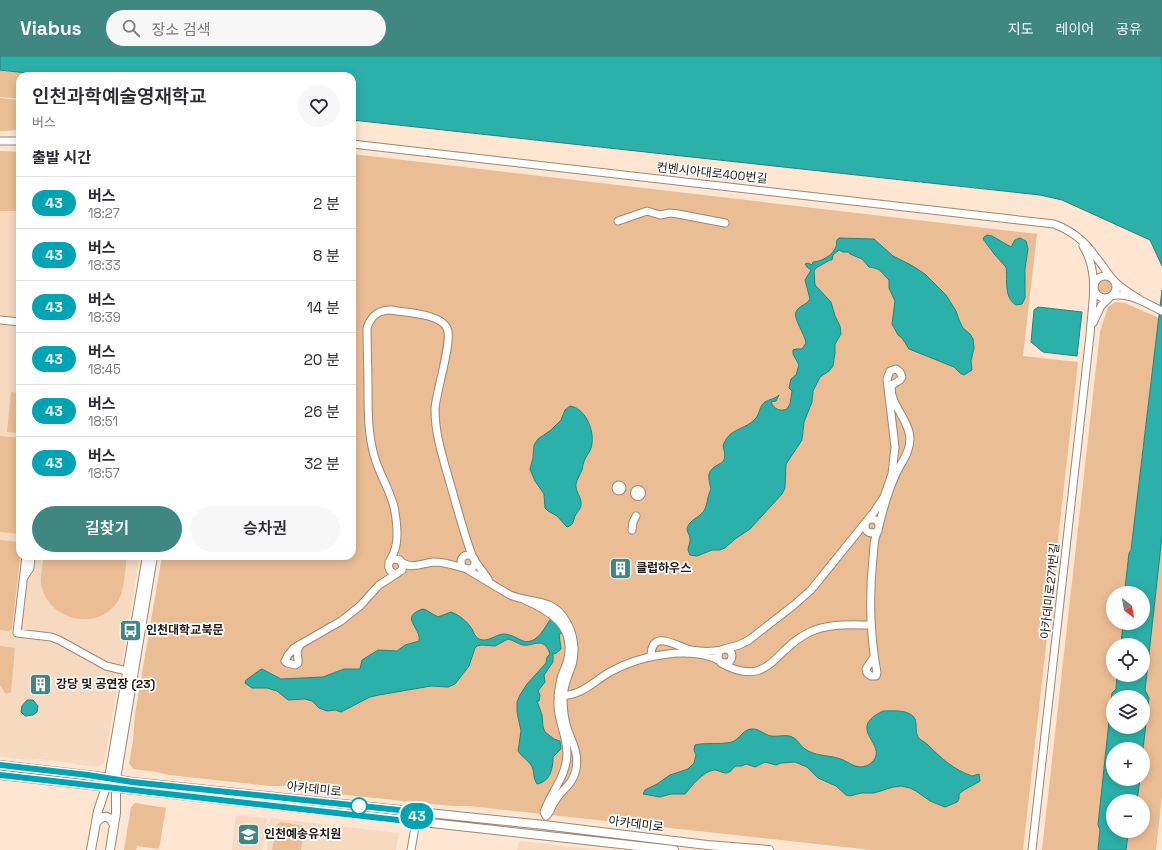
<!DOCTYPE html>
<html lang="ko">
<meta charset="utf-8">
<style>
body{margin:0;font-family:"Space Grotesk","Noto Sans KR",sans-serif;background:#f7f7f7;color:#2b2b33;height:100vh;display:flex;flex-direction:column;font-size:15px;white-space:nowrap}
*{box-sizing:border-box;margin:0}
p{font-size:13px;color:#7c7c81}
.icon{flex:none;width:22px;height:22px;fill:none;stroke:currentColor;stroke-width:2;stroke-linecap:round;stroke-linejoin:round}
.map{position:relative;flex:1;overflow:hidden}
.side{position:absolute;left:16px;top:16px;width:340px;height:488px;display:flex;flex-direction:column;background:#fff;border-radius:12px;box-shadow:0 2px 10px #0003}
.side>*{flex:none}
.badge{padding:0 8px;border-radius:13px;font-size:14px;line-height:26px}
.needle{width:26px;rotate:149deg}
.tools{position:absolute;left:1106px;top:530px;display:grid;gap:8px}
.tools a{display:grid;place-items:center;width:44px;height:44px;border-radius:50%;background:#fff;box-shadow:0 2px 10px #0003;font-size:20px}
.map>.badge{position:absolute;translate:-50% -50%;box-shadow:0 0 0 2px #fff}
h2{padding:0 16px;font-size:15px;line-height:36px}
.round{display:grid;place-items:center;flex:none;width:42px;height:42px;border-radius:21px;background:#f7f7f7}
.overview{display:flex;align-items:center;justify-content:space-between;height:68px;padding:0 16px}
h1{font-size:19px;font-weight:600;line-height:30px}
.cta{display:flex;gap:8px;margin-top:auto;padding:8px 16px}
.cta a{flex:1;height:46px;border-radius:24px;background:#408782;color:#fff;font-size:16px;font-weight:600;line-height:46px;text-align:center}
.cta a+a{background:#f7f7f7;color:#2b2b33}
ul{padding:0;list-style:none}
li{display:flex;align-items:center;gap:12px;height:52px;padding:0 16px;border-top:1px solid #e1e1e2}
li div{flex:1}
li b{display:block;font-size:15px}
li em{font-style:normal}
li .badge{min-width:44px;font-weight:700;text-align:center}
header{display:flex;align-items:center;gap:24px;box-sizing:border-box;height:56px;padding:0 20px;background:#408782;color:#fff}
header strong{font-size:19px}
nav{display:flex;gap:22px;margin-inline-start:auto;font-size:14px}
.search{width:280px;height:36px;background:#f7f7f7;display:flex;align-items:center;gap:10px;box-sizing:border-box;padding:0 14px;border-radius:22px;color:#7c7c81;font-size:15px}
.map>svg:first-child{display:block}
.built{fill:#f7d9c0}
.green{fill:#ebbd94;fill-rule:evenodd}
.water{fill:#2bb1a9;stroke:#27837b;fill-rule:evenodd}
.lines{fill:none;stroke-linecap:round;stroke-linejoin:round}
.minor-casing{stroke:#9c8674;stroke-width:9}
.major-casing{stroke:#9c8674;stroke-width:10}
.minor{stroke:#fff;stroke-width:7}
.major{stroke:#fff;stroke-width:8}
.line-casing{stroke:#fff;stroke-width:9}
.line{stroke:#00a3b4;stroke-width:6}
.stop-dot{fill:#fff;stroke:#00a3b4;stroke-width:2}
.labels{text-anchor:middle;stroke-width:3.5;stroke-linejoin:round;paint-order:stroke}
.street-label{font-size:12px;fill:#1f1710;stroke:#fff}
.poi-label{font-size:12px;font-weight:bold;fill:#1f1710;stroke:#fff;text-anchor:start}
</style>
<header>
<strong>Viabus</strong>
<div class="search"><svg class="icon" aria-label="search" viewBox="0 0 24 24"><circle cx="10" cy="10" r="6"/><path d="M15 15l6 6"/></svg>장소 검색</div>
<nav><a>지도</a><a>레이어</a><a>공유</a></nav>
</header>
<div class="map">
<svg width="1162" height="794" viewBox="0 0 1162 794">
<rect width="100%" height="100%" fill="#fee6d2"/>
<path class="built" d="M0 95 20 96V500H140L104 707 97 711 78 709 67 706 42 703 29 704 0 701Z
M236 759 267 762 262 794H232Z
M270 762 399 777 396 794H267Z
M519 785 601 794H517Z"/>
<path class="green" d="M0 14 54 20H20V43L0 41Z
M0 42 20 44V74L0 75Z
M0 95 20 96V155H0Z
M352 98 1037 178 1023 300 1078 306 1023 794H872L469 750H452L327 737 315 733 287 730H270L169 719 157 716 133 713 129 707 133 685 135 658 162 500H352Z
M1098 231a7 7 0 1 1 14 0a7 7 0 1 1-14 0Z
M1162 234V740L1156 794H1042L1100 276 1108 251 1115 246 1125 247 1159 262ZM1113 537H1143V567H1113ZM1113 589H1143V619H1113ZM1113 641H1143V671H1113ZM1113 693H1143V723H1113ZM1113 745H1143V775H1113Z
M11 336 20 337V377L7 376Z
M0 380 20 382V478L0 476Z
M0 484 20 486V500L12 573 9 575 0 574Z
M44 500H127C125 514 125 533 118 545 98 577 46 564 41 527 40 519 43 508 44 500Z
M0 590 15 592 11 636 6 638 0 629Z
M135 747 166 752 159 793 137 790 136 794H124L131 751Z
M281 766 303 770 304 774 301 794H272L277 769Z"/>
<path class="water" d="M0 0H1162V210L1150 184 1062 144 1040 139 352 64V20H54L0 14Z
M987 179 992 180 1011 191 1015 184 1020 182 1026 185 1028 193 1025 213V242L1022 248 1016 249C1003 241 1008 223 1006 211L995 199 983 183 984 181Z
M839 182 874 183 893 200 911 209 925 218 946 239 956 255 959 264 963 272 970 278 973 283 974 292 971 305 972 314 964 319 960 317 954 311 909 293 902 282 898 279 892 268 895 245 889 232V224C880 216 883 213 869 211L862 203 850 198 849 196H843L839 194 833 199 832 204H830L816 212 814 215 815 229 831 246 835 260 840 270 841 278 835 288V297L833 310 829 315 820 321 813 335 812 346 804 366 802 384 786 408 785 432 782 438 750 473 735 483 725 492 720 494H712L697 500 690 499 688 494C688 490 691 486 690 482 689 476 684 474 690 467 694 462 701 460 704 455 708 448 707 440 711 433 710 428 708 423 709 418 714 404 730 413 723 390 729 371 745 375 756 362 760 357 759 350 765 346 770 343 775 343 779 339L776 345 771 346C774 353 780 356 787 353L790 348 792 335 789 332 791 323 796 319 799 309 793 298V294L796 293H802L806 287C805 278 793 263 796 256 799 249 807 249 810 243L805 224 811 214 807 211 805 208 808 207 812 209 813 206C821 206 833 199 836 191 837 189 836 187 837 184Z
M1162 234V480L1145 634 1149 642 1143 693H1113V723H1140L1137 745H1113V775H1131L1128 779 1126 794H1098L1100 774 1098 769 1112 637 1116 633 1117 619H1143V589H1121L1123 567H1143V537H1127L1125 532 1129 497 1131 494ZM1113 641H1143V671H1113Z
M1038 251 1082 256 1077 300 1043 296 1031 286 1034 254Z
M570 350C586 352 596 377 591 392 590 396 587 399 585 403 583 407 583 410 582 414 580 419 577 423 576 428 575 436 582 441 581 449 581 453 577 456 575 460 573 465 574 469 567 471L557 460 548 455 545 452 544 438 535 425 530 413 533 402 534 389 538 383 551 374 561 364 565 354Z
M423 553 426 554 438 561 451 556C459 559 467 565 472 573 474 577 475 581 479 583 487 587 495 579 503 578 511 578 516 582 523 585 538 589 545 570 552 561L564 577 559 578 561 593 555 598 553 597V606L544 619 545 626 538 635 540 639 539 645H537L542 659 543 671 545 676 554 683 560 685 561 693 553 701C553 713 550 726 537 728 532 720 535 714 531 709 528 704 522 701 518 695L521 675 517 656V646L520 639 527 628 546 607 547 601 550 598C544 579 533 591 523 589 518 588 513 584 508 583L495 590 482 589 477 590 475 592 469 610 455 628 448 631 431 630 379 639 370 641 341 656 335 654 327 655 319 652 312 645 305 643 288 644 277 635 267 632H252L245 627 246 624 260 614 262 613 281 623 323 621 344 613H360L362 604 378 594 397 595 405 589 419 585C422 572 398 561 423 553Z
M27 644H33L38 650 37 656 33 659 25 660 21 656 22 650Z
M883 655C892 655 910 653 915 663 917 668 915 675 918 681 920 684 925 686 928 689 941 702 954 714 972 720L979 718 980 725C973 730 965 732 959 738V743L957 746 945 751 930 745 916 735 910 732 901 730 893 731 874 737H861L850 740 846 739 836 730 818 722 807 711 795 706 781 707 776 709 765 706 755 711 746 708 742 710H736C733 711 732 715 729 716 725 719 719 714 714 714 703 715 691 731 685 738H671L660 741 643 738 645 734 657 728 670 719 688 713 694 707 696 699 694 694 695 689C707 686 720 689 732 686 740 683 743 673 752 673 758 672 765 679 771 680 778 681 787 678 792 681 798 683 800 690 805 693 815 700 827 699 837 702 848 704 854 714 866 710 869 709 871 707 873 705 888 688 845 673 883 655Z"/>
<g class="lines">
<defs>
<path id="minor" d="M0 85H20
M352 88 1054 168C1070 174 1085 185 1095 200 1102 208 1107 217 1114 225 1122 233 1132 239 1142 245
M618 165 647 155 660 159 670 157 678 158 725 167
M1094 231a11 11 0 1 1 22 0a11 11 0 1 1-22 0Z
M1111 240C1128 235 1147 248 1162 255
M0 264 20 266
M1093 267 1101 250 1110 241
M616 432a3 3 0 1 1 6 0a3 3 0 1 1-6 0Z
M634.5 437a3.5 3.5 0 1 1 7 0a3.5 3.5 0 1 1-7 0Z
M865 470a7 7 0 1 1 14 0a7 7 0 1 1-14 0Z
M632 474 633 466 636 460
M461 506a7 7 0 1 1 14 0a7 7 0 1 1-14 0Z
M26 500 17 577 51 581 59 584 106 610 127 615
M475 505 488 523
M389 506 393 503 400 504 403 510 402 514 396 518C392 517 390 516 389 512 387 507 393 500 394 496 399 484 397 468 395 456 392 436 379 419 374 399 368 378 368 355 368 333 368 313 367 292 367 272 371 260 378 254 391 254 406 257 439 257 447 272 453 285 436 335 435 353 435 379 443 402 450 427 456 448 462 470 469 491L473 502
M403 507C412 513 424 507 434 506 444 506 453 509 463 512
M468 514 510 539C532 548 552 541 566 565 574 578 576 595 572 609 568 620 563 630 563 642 563 652 564 662 567 672 572 686 579 697 576 713 573 729 563 732 555 745 551 750 551 756 546 760L544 756C551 736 567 720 567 697 567 679 557 664 558 646 558 638 559 630 561 622 563 615 567 609 568 602 575 570 550 555 525 544
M24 521 30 512 31 500
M300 589 297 595 298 604V607L295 609 287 607 285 605 288 599 294 592 341 565 360 550 379 529 398 517
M718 600a7 7 0 1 1 14 0a7 7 0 1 1-14 0Z
M724 593 739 589 749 584 794 549 811 534 874 456 884 441 892 418 895 391 887 323 890 315 896 313 900 316 902 321 900 324 892 329C887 345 910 364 910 383 910 397 900 408 895 420 888 436 883 453 879 470
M651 601C651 571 677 591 691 594 702 596 711 596 722 594
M874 601 866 613 867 617 871 620H876L877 617C870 579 869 540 873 502 874 493 873 483 878 475
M721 607C770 634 774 592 810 576 829 567 851 569 871 569
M558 640C582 640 591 627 610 616 638 600 690 589 720 605
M411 794 417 760
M1032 794 1090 279C1092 248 1100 217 1083 190"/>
<path id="major" d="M0 709 95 720 132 726 544 769 707 789 769 794
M0 719 674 794
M96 766C104 759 109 758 114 769
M91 794 98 755 109 722 147 500
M110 794 116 757V723L153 500"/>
</defs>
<use href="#minor" class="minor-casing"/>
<use href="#major" class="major-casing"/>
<use href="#minor" class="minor"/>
<use href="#major" class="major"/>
</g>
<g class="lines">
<defs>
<path id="line" d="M0 709 88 719 132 726 418 756 416 766 0 719"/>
</defs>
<use href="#line" class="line-casing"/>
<use href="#line" class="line"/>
</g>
<defs>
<symbol id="building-square" viewBox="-11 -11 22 22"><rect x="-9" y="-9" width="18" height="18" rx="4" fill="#408782" stroke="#fff"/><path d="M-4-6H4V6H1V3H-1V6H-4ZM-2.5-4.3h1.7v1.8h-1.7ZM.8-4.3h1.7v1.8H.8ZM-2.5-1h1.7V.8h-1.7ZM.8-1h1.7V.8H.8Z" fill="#fff"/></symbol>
<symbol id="bus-square" viewBox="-11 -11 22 22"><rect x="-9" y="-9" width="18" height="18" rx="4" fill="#408782" stroke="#fff"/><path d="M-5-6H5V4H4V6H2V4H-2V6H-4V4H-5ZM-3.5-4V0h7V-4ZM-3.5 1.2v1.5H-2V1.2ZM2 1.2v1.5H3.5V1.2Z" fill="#fff"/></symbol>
<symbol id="school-square" viewBox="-11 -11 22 22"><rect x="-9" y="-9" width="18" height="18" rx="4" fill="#408782" stroke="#fff"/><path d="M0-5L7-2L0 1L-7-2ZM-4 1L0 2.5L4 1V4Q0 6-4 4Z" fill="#fff"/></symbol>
</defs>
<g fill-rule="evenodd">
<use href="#building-square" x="608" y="500" width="25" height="25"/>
<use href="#bus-square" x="118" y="562" width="25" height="25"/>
<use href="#building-square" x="28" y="616" width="25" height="25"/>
<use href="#school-square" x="236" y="766" width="25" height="25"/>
</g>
<circle class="stop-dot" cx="359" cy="750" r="8"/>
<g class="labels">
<g class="street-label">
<text transform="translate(712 117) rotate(6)" y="4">컨벤시아대로400번길</text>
<text transform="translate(1050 535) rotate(-84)" y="4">아카데미로271번길</text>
<text transform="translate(314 733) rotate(6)" y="4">아카데미로</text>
<text transform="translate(636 768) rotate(7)" y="4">아카데미로</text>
</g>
<g class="poi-label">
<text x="636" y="516">클럽하우스</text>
<text x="146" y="578">인천대학교북문</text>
<text x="56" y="632">강당 및 공연장 (23)</text>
<text x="264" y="782">인천예송유치원</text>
</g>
</g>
</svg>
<div class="tools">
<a><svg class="needle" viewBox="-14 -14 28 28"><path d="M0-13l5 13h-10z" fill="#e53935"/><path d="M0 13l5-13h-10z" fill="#7c7c81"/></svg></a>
<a><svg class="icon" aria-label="locate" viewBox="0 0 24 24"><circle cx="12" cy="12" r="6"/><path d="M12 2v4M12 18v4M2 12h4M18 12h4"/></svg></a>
<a><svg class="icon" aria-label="layers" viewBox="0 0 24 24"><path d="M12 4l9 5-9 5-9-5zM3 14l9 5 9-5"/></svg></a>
<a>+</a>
<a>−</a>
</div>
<b class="badge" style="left:417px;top:760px;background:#00a3b4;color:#fff">43</b>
<section class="side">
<div class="overview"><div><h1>인천과학예술영재학교</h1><p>버스</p></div><a class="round"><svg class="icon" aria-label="heart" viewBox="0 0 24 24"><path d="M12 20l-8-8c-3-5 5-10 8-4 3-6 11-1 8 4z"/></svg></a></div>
<h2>출발 시간</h2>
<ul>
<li><span class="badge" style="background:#00a3b4;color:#fff">43</span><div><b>버스</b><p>18:27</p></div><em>2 분</em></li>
<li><span class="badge" style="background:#00a3b4;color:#fff">43</span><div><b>버스</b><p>18:33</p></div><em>8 분</em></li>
<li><span class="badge" style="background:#00a3b4;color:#fff">43</span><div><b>버스</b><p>18:39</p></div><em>14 분</em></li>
<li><span class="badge" style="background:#00a3b4;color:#fff">43</span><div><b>버스</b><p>18:45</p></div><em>20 분</em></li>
<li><span class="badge" style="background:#00a3b4;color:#fff">43</span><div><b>버스</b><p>18:51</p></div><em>26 분</em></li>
<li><span class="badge" style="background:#00a3b4;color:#fff">43</span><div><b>버스</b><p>18:57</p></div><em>32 분</em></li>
</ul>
<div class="cta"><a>길찾기</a><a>승차권</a></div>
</section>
</div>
